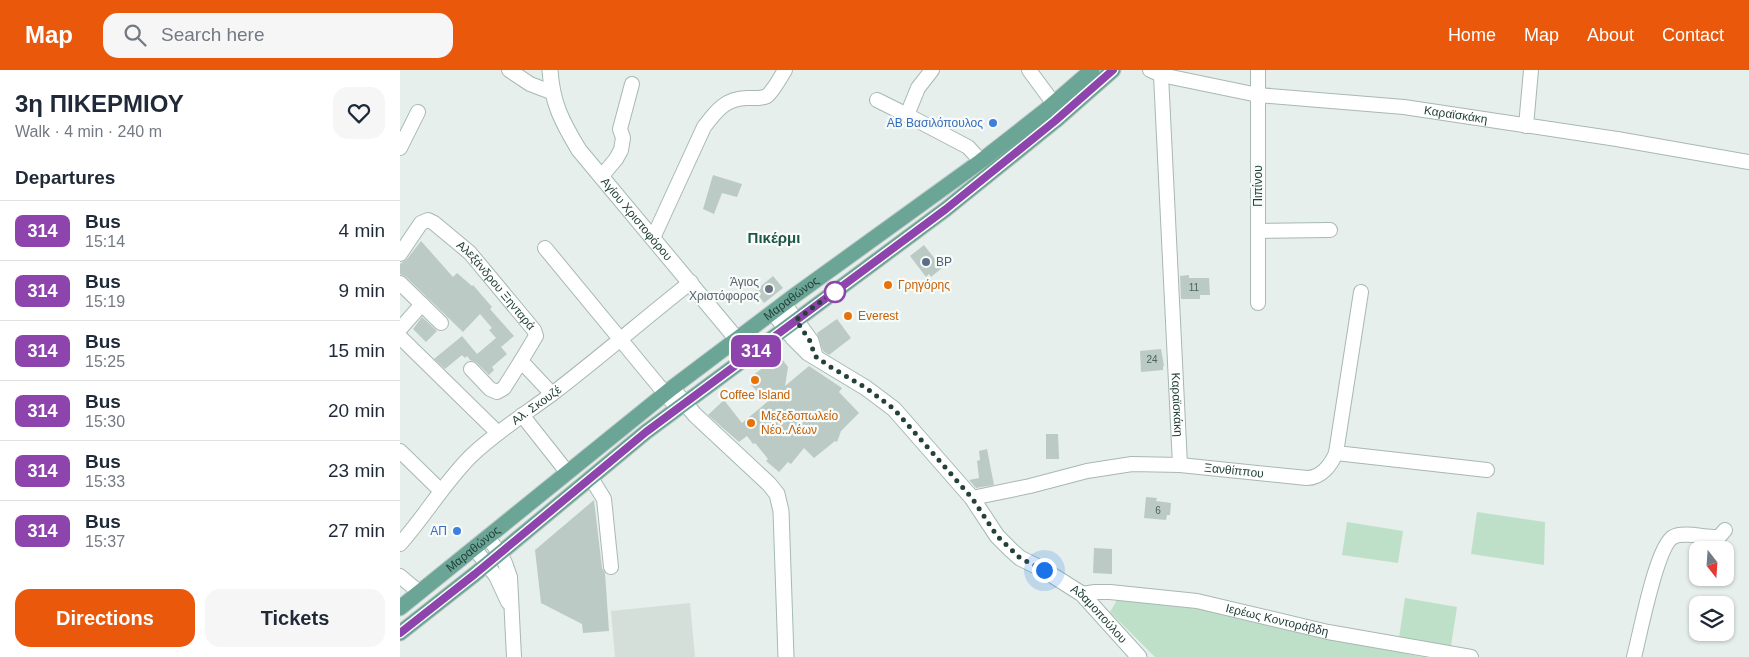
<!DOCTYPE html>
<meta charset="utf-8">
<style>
body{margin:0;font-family:Helvetica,sans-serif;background:#f6f6f7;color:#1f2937;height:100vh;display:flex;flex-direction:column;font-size:19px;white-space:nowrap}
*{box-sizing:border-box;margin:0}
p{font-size:16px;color:#747a83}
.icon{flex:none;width:28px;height:28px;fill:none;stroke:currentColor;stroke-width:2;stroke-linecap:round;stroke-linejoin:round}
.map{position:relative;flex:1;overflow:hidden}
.side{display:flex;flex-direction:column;background:#fff;width:400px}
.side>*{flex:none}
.badge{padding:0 10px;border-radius:8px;font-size:18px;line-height:32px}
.needle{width:32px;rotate:163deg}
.tools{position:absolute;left:1289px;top:471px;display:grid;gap:10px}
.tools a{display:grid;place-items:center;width:45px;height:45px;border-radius:10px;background:#fff;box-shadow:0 1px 4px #0004;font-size:25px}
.you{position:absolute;width:25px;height:25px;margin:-12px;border:4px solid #fff;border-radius:50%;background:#1a73e8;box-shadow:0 0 0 8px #1a73e833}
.map>.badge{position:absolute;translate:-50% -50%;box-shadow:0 0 0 2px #fff}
h2{padding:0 15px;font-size:19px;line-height:45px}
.round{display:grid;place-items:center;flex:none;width:52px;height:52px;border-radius:15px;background:#f6f6f7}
.headline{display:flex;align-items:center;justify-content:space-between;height:85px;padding:0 15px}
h1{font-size:24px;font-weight:800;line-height:38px}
.action{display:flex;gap:10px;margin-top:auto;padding:10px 15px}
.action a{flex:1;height:58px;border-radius:15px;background:#ea580c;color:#fff;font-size:20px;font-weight:800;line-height:58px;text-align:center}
.action a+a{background:#f6f6f7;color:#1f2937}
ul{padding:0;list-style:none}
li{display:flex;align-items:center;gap:15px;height:60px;padding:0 15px;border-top:1px solid #e0e1e3}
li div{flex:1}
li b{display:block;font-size:19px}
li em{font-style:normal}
li .badge{min-width:55px;font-weight:700;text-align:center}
header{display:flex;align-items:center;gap:30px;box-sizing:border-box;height:70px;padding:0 25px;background:#ea580c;color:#fff}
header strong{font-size:24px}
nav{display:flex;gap:28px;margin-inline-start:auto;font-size:18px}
.search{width:350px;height:45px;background:#f6f6f7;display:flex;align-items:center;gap:12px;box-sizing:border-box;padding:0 18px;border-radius:15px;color:#747a83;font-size:19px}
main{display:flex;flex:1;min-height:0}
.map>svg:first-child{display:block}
.built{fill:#d4dfda}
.green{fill:#bfe0c8}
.building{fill:#bbcac4}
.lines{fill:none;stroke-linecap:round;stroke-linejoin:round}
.street-casing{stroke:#a8b8b2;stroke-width:16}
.secondary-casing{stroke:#a4bbb3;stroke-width:17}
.primary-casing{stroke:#c2cac8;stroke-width:17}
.street{stroke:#fff;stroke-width:14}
.secondary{stroke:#fff;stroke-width:15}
.primary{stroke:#6aa596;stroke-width:15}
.line-casing{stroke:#fff;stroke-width:11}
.line{stroke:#8e44ad;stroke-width:8}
.walk{stroke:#24423a;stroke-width:5;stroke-dasharray:0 9}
.shop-dot{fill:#3f7fe0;stroke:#f7fbf9;stroke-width:2}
.service-dot{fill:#5c6f8a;stroke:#f7fbf9;stroke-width:2}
.food-dot{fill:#e8710a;stroke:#f7fbf9;stroke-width:2}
.worship-dot{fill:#6b7280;stroke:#f7fbf9;stroke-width:2}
.stop-dot{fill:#fff;stroke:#8e44ad;stroke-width:2.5}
.labels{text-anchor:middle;stroke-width:4.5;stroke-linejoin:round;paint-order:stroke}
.number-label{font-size:10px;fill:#4a645c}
.street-label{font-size:12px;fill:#24423a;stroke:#f7fbf9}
.shop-label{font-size:12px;fill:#366cbe;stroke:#f7fbf9;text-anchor:end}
.service-label{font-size:12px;fill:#4e5e75;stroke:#f7fbf9;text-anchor:start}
.worship-label{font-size:12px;fill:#5b616d;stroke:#f7fbf9;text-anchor:end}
.food-label{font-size:12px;fill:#c56008;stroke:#f7fbf9;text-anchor:start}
.quarter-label{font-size:15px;font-weight:bold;fill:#1f5548;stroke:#f7fbf9}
</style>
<header>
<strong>Map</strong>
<div class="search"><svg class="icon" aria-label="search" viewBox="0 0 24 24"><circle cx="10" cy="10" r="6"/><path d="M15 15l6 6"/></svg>Search here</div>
<nav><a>Home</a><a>Map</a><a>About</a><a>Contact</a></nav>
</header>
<main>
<section class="side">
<div class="headline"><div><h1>3η ΠΙΚΕΡΜΙΟΥ</h1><p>Walk · 4 min · 240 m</p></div><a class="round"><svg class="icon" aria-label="heart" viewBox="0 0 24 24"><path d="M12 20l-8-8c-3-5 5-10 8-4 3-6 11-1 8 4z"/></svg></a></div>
<h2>Departures</h2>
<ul>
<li><span class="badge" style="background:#8e44ad;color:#fff">314</span><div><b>Bus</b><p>15:14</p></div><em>4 min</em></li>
<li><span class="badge" style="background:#8e44ad;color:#fff">314</span><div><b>Bus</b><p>15:19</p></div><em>9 min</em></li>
<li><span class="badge" style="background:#8e44ad;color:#fff">314</span><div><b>Bus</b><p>15:25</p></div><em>15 min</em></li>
<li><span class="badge" style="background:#8e44ad;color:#fff">314</span><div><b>Bus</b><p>15:30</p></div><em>20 min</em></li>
<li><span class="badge" style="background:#8e44ad;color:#fff">314</span><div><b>Bus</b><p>15:33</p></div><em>23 min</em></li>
<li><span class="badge" style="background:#8e44ad;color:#fff">314</span><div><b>Bus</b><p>15:37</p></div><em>27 min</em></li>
</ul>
<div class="action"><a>Directions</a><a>Tickets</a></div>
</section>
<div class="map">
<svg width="1349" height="587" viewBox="0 0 1349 587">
<rect width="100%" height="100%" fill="#e6efeb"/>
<path class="built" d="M290 533 295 587H215L211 541Z"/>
<path class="green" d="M1077 442 1145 452 1144 495 1071 484Z
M947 452 1003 461 998 493 942 485Z
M1005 528 1057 537 1051 576 999 568Z
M717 530 800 539 1022 587H755L710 542Z"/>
<path class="building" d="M313 105 342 114 337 127 322 123 314 144 303 139Z
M21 171 53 207 57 203 72 216 73 215 92 237 90 239 114 266 101 277 107 284 92 297 94 300 89 305 77 293 70 290 67 286 65 288 62 285 45 299 34 289 62 266 77 284 96 268 89 260 92 258 80 244 63 262 6 207 0 204V194L7 189Z
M524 175 542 198 531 207 529 204 526 207 510 186Z
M789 205V208H809L810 225H800V229H781L780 206Z
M373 206 383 218 364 233 355 221Z
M22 247 37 261 26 272 13 259Z
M437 249 451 268 429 285 423 281 417 263Z
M761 279 764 296H763V300L741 302 740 281Z
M376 288 382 289 388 297 385 316 409 296 442 318 439 322 459 343 441 361 437 372 435 371 414 388 404 378 391 394 388 392 379 402 366 391 368 389 355 373 353 374 347 366 339 372 308 345 324 330 342 353 378 323 357 321 351 315 352 306Z
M646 364H658L659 389H646Z
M587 379 594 415 576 418 569 410 579 408 577 391 580 390 579 381Z
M746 427 757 428 756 431 771 433 770 445H767L766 450 744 448Z
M194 430 202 498 205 503 209 561 183 563 182 554 141 533 135 480Z
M694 478 712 479V504L693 503Z"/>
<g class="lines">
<defs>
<g id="street">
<path d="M109 0 130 14 151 22"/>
<path d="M532 0 518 18 507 45 568 77 581 91"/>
<path d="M629 0 654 34"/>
<path id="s1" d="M750 0 761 5 858 25 1004 37 1217 69 1349 92"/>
<path d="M858 0V233"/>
<path id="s2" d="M761 5 780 395"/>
<path d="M477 30 507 45"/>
<path d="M1126 56 1131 0"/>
<path d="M0 78 18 42"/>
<path d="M201 107 216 89 221 80 223 68 220 59 232 14"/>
<path d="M858 161 930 160"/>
<path d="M253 168 304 57C316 41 326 28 347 28 354 28 361 29 367 26 374 20 380 8 385 0"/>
<path d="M145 178 277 338"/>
<path id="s3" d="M0 184 21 153 28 150 34 153 70 183 134 260 136 266 121 291 152 324"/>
<path d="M0 213 41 253"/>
<path d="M0 259 22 234"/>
<path d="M0 267 98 363"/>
<path d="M71 299 90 319 97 322 104 318 121 291"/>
<path d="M122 345 167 402"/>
<path d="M0 381 41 421"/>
<path d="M936 383 1087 400"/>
<path d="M191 408 204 429 211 497"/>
<path id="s4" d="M572 428 630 416 687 401 732 394 780 395 907 408C921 408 931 395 936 383L961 222"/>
<path d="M87 467 100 483 105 493 110 507 114 587"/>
<path id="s5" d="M0 474C25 446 44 413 71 386 96 362 125 344 152 324 199 288 244 249 291 212"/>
<path d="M74 478 96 506 108 532"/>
<path d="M0 506 19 522"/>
<path id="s6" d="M682 524 695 522H710L797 531 928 562 1071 587"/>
<path d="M1234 587C1240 565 1256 477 1273 467 1284 461 1306 468 1319 467L1325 460"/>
</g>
<g id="secondary">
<path id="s7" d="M150 0C152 33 162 52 179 80L350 285"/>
<path d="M384 234 411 271 415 286"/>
<path id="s8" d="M373 242 393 268 408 283 466 318 494 339 572 428 597 466 611 480 620 488 644 500 682 524 739 587"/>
<path d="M272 318 295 345 369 414 377 424 381 441 386 587"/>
</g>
<g id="primary">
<path id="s9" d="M0 538 272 318 394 226 581 91 646 40 692 0"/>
<path d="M0 563 75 504 246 362 546 139 655 51 713 0"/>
</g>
</defs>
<use href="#street" class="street-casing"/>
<use href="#secondary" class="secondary-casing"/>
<use href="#primary" class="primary-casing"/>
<use href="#street" class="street"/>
<use href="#secondary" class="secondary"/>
<use href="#primary" class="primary"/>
</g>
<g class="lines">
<defs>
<path id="line" d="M0 563 75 504 246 362 546 139 655 51 713 0"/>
</defs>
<use href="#line" class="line-casing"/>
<use href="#line" class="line"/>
<path class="walk" d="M435 222 438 219 396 250 410 271 415 286 429 296 466 318 494 339 572 428 597 466 620 488 644 500"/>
</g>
<g class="shop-dot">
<circle cx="593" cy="53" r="5"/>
<circle cx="57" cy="461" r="5"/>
</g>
<circle class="service-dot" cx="526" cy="192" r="5"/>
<g class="food-dot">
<circle cx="488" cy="215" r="5"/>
<circle cx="448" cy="246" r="5"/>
<circle cx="355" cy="310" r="5"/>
<circle cx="351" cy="353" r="5"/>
</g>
<circle class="worship-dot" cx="369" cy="219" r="5"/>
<circle class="stop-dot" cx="435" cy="222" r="10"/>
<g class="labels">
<g class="number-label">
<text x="794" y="221">11</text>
<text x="752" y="293">24</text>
<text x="758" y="444">6</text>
</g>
<g class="street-label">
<text dy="4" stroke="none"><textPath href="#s1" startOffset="310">Καραϊσκάκη</textPath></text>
<text transform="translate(858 116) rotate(-90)" y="4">Πιπίνου</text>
<text dy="4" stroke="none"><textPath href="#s7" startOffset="176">Αγίου Χριστοφόρου</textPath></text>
<text dy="4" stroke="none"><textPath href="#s3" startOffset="140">Αλεξάνδρου Ξηνταρά</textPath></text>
<text dy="4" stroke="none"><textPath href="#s9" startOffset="499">Μαραθώνος</textPath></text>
<text dy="4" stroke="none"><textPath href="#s5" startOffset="196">Αλ. Σκουζέ</textPath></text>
<text dy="4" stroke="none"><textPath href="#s2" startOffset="330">Καραϊσκάκη</textPath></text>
<text dy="4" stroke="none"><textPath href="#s4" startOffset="266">Ξανθίππου</textPath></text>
<text dy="4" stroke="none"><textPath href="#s9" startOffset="94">Μαραθώνος</textPath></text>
<text dy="4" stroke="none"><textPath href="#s8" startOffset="450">Αδαμοπούλου</textPath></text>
<text dy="4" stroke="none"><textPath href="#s6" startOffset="198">Ιερέως Κοντοράβδη</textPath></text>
</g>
<g class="shop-label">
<text x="583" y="57">ΑΒ Βασιλόπουλος</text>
<text x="47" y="465">ΑΠ</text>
</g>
<g class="service-label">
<text x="536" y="196">BP</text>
</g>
<g class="worship-label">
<text x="359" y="216">Άγιος<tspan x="359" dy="14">Χριστόφορος</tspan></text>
</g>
<g class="food-label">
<text x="498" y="219">Γρηγόρης</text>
<text x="458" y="250">Everest</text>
<text x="355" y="329" text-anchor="middle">Coffee Island</text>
<text x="361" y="350">Μεζεδοπωλείο<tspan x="361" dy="14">Νέο..Λέων</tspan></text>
</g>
<g class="quarter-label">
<text x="374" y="173">Πικέρμι</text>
</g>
</g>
</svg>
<div class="tools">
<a><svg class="needle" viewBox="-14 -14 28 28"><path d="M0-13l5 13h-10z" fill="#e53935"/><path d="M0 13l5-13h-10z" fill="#747a83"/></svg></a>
<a><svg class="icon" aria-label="layers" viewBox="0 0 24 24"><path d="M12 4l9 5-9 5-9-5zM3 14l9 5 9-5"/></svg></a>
</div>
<div class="you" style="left:644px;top:500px"></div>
<b class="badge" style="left:356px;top:281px;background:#8e44ad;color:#fff">314</b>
</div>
</main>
